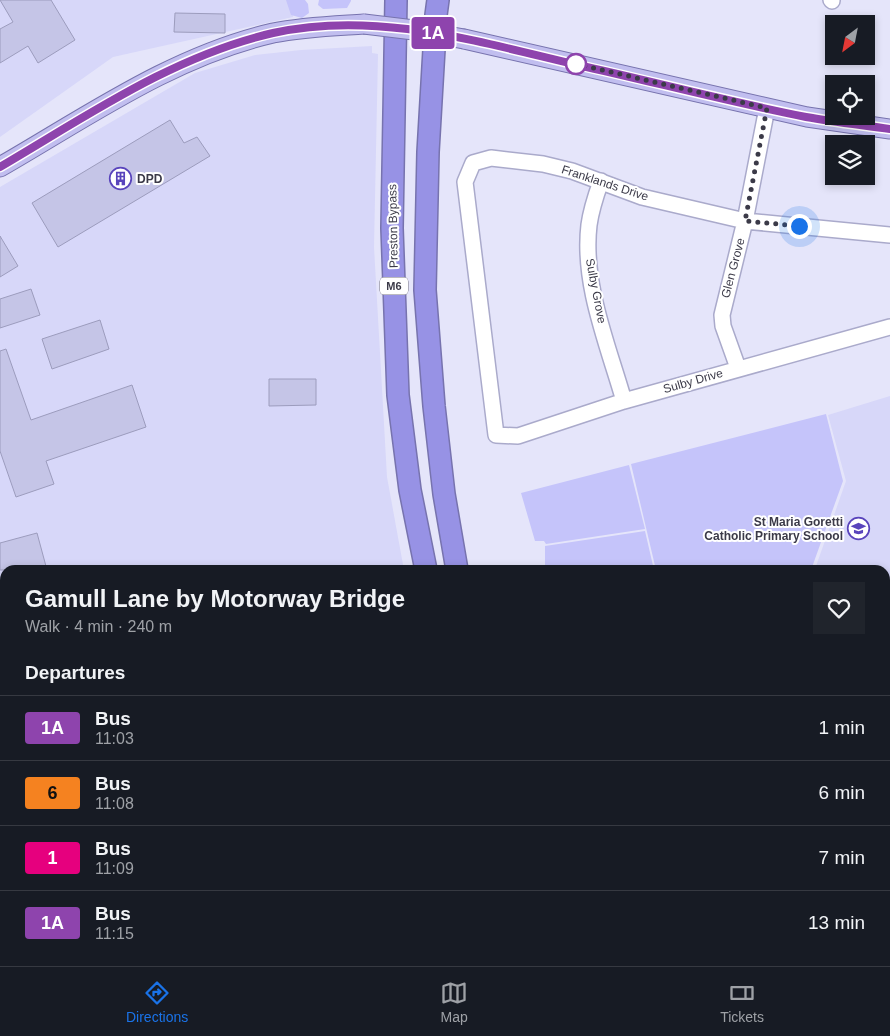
<!DOCTYPE html>
<meta charset="utf-8">
<style>
body{margin:0;font-family:Helvetica,sans-serif;background:#20242c;color:#f1f3f6;height:100vh;display:flex;flex-direction:column;font-size:19px;white-space:nowrap}
*{box-sizing:border-box;margin:0}
p{font-size:16px;color:#9ea1a6}
.icon{flex:none;width:28px;height:28px;fill:none;stroke:currentColor;stroke-width:2;stroke-linecap:round;stroke-linejoin:round}
.map{position:relative;flex:1;overflow:hidden}
.details{position:absolute;left:0px;top:565px;width:890px;height:401px;display:flex;flex-direction:column;background:#171b24;border-radius:15px 15px 0 0;box-shadow:0 2px 8px #0003}
.details>*{flex:none}
.badge{padding:0 10px;border-radius:4px;font-size:18px;line-height:32px}
.needle{width:32px;rotate:212deg}
.tools{position:absolute;left:825px;top:15px;display:grid;gap:10px}
.tools a{display:grid;place-items:center;width:50px;height:50px;border-radius:0px;background:#171b24;box-shadow:0 2px 8px #0003;font-size:25px}
.you{position:absolute;width:25px;height:25px;margin:-12px;border:4px solid #fff;border-radius:50%;background:#1a73e8;box-shadow:0 0 0 8px #1a73e833}
.map>.badge{position:absolute;translate:-50% -50%;box-shadow:0 0 0 2px #fff}
h2{padding:0 25px;font-size:19px;line-height:45px}
.round{display:grid;place-items:center;flex:none;width:52px;height:52px;border-radius:0px;background:#20242c}
.summary{display:flex;align-items:center;justify-content:space-between;height:85px;padding:0 25px}
h1{font-size:24px;font-weight:700;line-height:38px}
ul{padding:0;list-style:none}
li{display:flex;align-items:center;gap:15px;height:65px;padding:0 25px;border-top:1px solid #363941}
li div{flex:1}
li b{display:block;font-size:19px}
li em{font-style:normal}
li .badge{min-width:55px;font-weight:700;text-align:center}
.tab-bar{display:flex;justify-content:space-around;align-items:center;height:70px;border-top:1px solid #363941;background:#171b24;font-size:14px;color:#9ea1a6}
.tab-bar a{display:grid;justify-items:center;gap:2px}
.tab-bar .active{color:#1a73e8}
.map>svg:first-child{display:block}
.built{fill:#d7d7f9}
.green{fill:#c5c4fa}
.lines{fill:none;stroke-linecap:round;stroke-linejoin:round}
.stream{stroke:#7e7bb7;stroke-width:3}
.building{fill:#c5c5e7;stroke:#9c9cbd}
.minor-casing{stroke:#aaaacb;stroke-width:18}
.major-casing{stroke:#7773ae;stroke-width:21}
.highway-casing{stroke:#7773ae;stroke-width:24}
.minor{stroke:#fff;stroke-width:15}
.major{stroke:#c1beef;stroke-width:19}
.highway{stroke:#9792e5;stroke-width:21}
.major-bridge-casing{stroke:#7773ae;stroke-width:21;stroke-linecap:butt}
.major-bridge{stroke:#c1beef;stroke-width:19}
.line-casing{stroke:#fff;stroke-width:11}
.line{stroke:#8e44ad;stroke-width:8}
.walk{stroke:#3b3a48;stroke-width:5;stroke-dasharray:0 9}
.stop-dot{fill:#fff;stroke:#8e44ad;stroke-width:2.5}
.labels{text-anchor:middle;stroke-width:4;stroke-linejoin:round;paint-order:stroke}
.shield{fill:#fff;stroke:#76757f;stroke-width:1}
.shield-label{font-size:11px;font-weight:bold;fill:#3b3a48}
.poi-label{font-size:12px;font-weight:bold;fill:#3b3a48;stroke:#fff;text-anchor:start}
.street-label{font-size:12px;fill:#3b3a48;stroke:#fff}
</style>
<div class="map">
<svg width="890" height="966" viewBox="0 0 890 966">
<rect width="100%" height="100%" fill="#e5e5fa"/>
<path class="built" d="M0 0H292L293 17 113 57 0 137Z
M372 46V53L378 54 374 247 387 477 404 570H5V961H494L495 966H0V187L195 73 255 55 301 50Z
M890 396V597L885 595V570L815 569 846 481 828 415Z
M885 726 890 728V930L885 926Z"/>
<path class="green" d="M286 0H305L308 4 309 13 302 18 291 15Z
M319 0H351V1L347 8 323 9 318 5Z
M826 414 843 481 811 570H656L631 464Z
M629 465 645 529 546 544 544 541H535L521 493Z
M645 531 654 570H529L545 568V546Z
M569 961H653L655 966H570Z"/>
<g class="lines">
<path class="stream" d="M885 912 890 914"/>
</g>
<path class="building" d="M0 0H51L75 40 38 63 28 46 0 63V29L13 22Z
M175 13 225 14V33L174 32Z
M170 120 184 143 197 137 210 156 58 247 32 203Z
M0 236 18 266 0 277Z
M31 289 40 315 0 328V299Z
M100 320 109 349 52 369 42 339Z
M6 349 31 420 132 385 146 427 46 461 54 484 16 497 0 451V351Z
M269 379H316V405L269 406Z
M37 533 47 570H0V543Z"/>
<g class="lines">
<defs>
<path id="minor" d="M831 0 832 1
M601 181C596 195 591 210 589 225 582 284 608 345 624 401
M890 235 745 221 642 197 572 171 543 164 491 158 473 163 465 182 496 435 518 436 624 401 890 327
M738 368 723 326 722 315 745 221 767 108
M885 645 890 646
M0 738 5 744
M323 961 329 966
M116 966 122 961"/>
<path id="major" d="M464 39 807 117 890 129
M0 167C87 117 173 56 273 33 303 27 334 26 364 24"/>
<path id="highway" d="M396 0 392 228 398 395 410 490 426 570
M438 0 436 15 428 152 425 290 434 406 444 494 457 570
M517 961 518 966
M544 961 546 966"/>
</defs>
<use href="#minor" class="minor-casing"/>
<use href="#major" class="major-casing"/>
<use href="#highway" class="highway-casing"/>
<use href="#minor" class="minor"/>
<use href="#major" class="major"/>
<use href="#highway" class="highway"/>
<defs>
<path id="major-bridge" d="M364 24 414 30 464 39"/>
</defs>
<use href="#major-bridge" class="major-bridge-casing"/>
<use href="#major-bridge" class="major-bridge"/>
</g>
<g class="lines">
<defs>
<path id="line" d="M0 167C87 116 173 56 273 33 375 10 479 42 578 65 654 82 730 102 806 117 834 122 862 125 890 129"/>
</defs>
<use href="#line" class="line-casing"/>
<use href="#line" class="line"/>
<path class="walk" d="M576 64 767 108 745 221 799 226"/>
</g>
<defs>
<symbol id="building-ring" viewBox="-11 -11 22 22"><circle r="9.5" fill="#fff" stroke="#5944bc" stroke-width="1.5"/><path d="M-4-6H4V6H1V3H-1V6H-4ZM-2.5-4.3h1.7v1.8h-1.7ZM.8-4.3h1.7v1.8H.8ZM-2.5-1h1.7V.8h-1.7ZM.8-1h1.7V.8H.8Z" fill="#5944bc"/></symbol>
<symbol id="school-ring" viewBox="-11 -11 22 22"><circle r="9.5" fill="#fff" stroke="#5944bc" stroke-width="1.5"/><path d="M0-5L7-2L0 1L-7-2ZM-4 1L0 2.5L4 1V4Q0 6-4 4Z" fill="#5944bc"/></symbol>
</defs>
<g fill-rule="evenodd">
<use href="#building-ring" x="108" y="166" width="25" height="25"/>
<use href="#school-ring" x="846" y="516" width="25" height="25"/>
</g>
<circle class="stop-dot" cx="576" cy="64" r="10"/>
<g class="labels">
<rect class="shield" x="380" y="277.5" width="28" height="17" rx="4"/>
<g class="shield-label">
<text x="394" y="290">M6</text>
</g>
<g class="poi-label">
<text x="137" y="183">DPD</text>
<text x="843" y="526" text-anchor="end">St Maria Goretti<tspan x="843" dy="14">Catholic Primary School</tspan></text>
</g>
<g class="street-label">
<text transform="translate(605 183) rotate(18)" y="4">Franklands Drive</text>
<text transform="translate(393 226) rotate(-91)" y="4">Preston Bypass</text>
<text transform="translate(733 268) rotate(-75)" y="4">Glen Grove</text>
<text transform="translate(596 291) rotate(79)" y="4">Sulby Grove</text>
<text transform="translate(693 381) rotate(-16)" y="4">Sulby Drive</text>
</g>
</g>
</svg>
<div class="tools">
<a><svg class="needle" viewBox="-14 -14 28 28"><path d="M0-13l5 13h-10z" fill="#e53935"/><path d="M0 13l5-13h-10z" fill="#9ea1a6"/></svg></a>
<a><svg class="icon" aria-label="locate" viewBox="0 0 24 24"><circle cx="12" cy="12" r="6"/><path d="M12 2v4M12 18v4M2 12h4M18 12h4"/></svg></a>
<a><svg class="icon" aria-label="layers" viewBox="0 0 24 24"><path d="M12 4l9 5-9 5-9-5zM3 14l9 5 9-5"/></svg></a>
</div>
<div class="you" style="left:799px;top:226px"></div>
<b class="badge" style="left:433px;top:33px;background:#8e44ad;color:#fff">1A</b>
<section class="details">
<div class="summary"><div><h1>Gamull Lane by Motorway Bridge</h1><p>Walk · 4 min · 240 m</p></div><a class="round"><svg class="icon" aria-label="heart" viewBox="0 0 24 24"><path d="M12 20l-8-8c-3-5 5-10 8-4 3-6 11-1 8 4z"/></svg></a></div>
<h2>Departures</h2>
<ul>
<li><span class="badge" style="background:#8e44ad;color:#fff">1A</span><div><b>Bus</b><p>11:03</p></div><em>1 min</em></li>
<li><span class="badge" style="background:#f58220;color:#111">6</span><div><b>Bus</b><p>11:08</p></div><em>6 min</em></li>
<li><span class="badge" style="background:#e6007e;color:#fff">1</span><div><b>Bus</b><p>11:09</p></div><em>7 min</em></li>
<li><span class="badge" style="background:#8e44ad;color:#fff">1A</span><div><b>Bus</b><p>11:15</p></div><em>13 min</em></li>
</ul>
</section>
</div>
<nav class="tab-bar">
<a class="active"><svg class="icon" aria-label="directions" viewBox="0 0 24 24"><path d="M12 3l9 9-9 9-9-9zM9 14v-3h6M13 9l2 2-2 2"/></svg>Directions</a>
<a><svg class="icon" aria-label="map" viewBox="0 0 24 24"><path d="M3 6l6-2 6 2 6-2v14l-6 2-6-2-6 2zM9 4v14M15 6v14"/></svg>Map</a>
<a><svg class="icon" aria-label="tickets" viewBox="0 0 24 24"><path d="M3 7h18v10H3zM15 7v10"/></svg>Tickets</a>
</nav>
